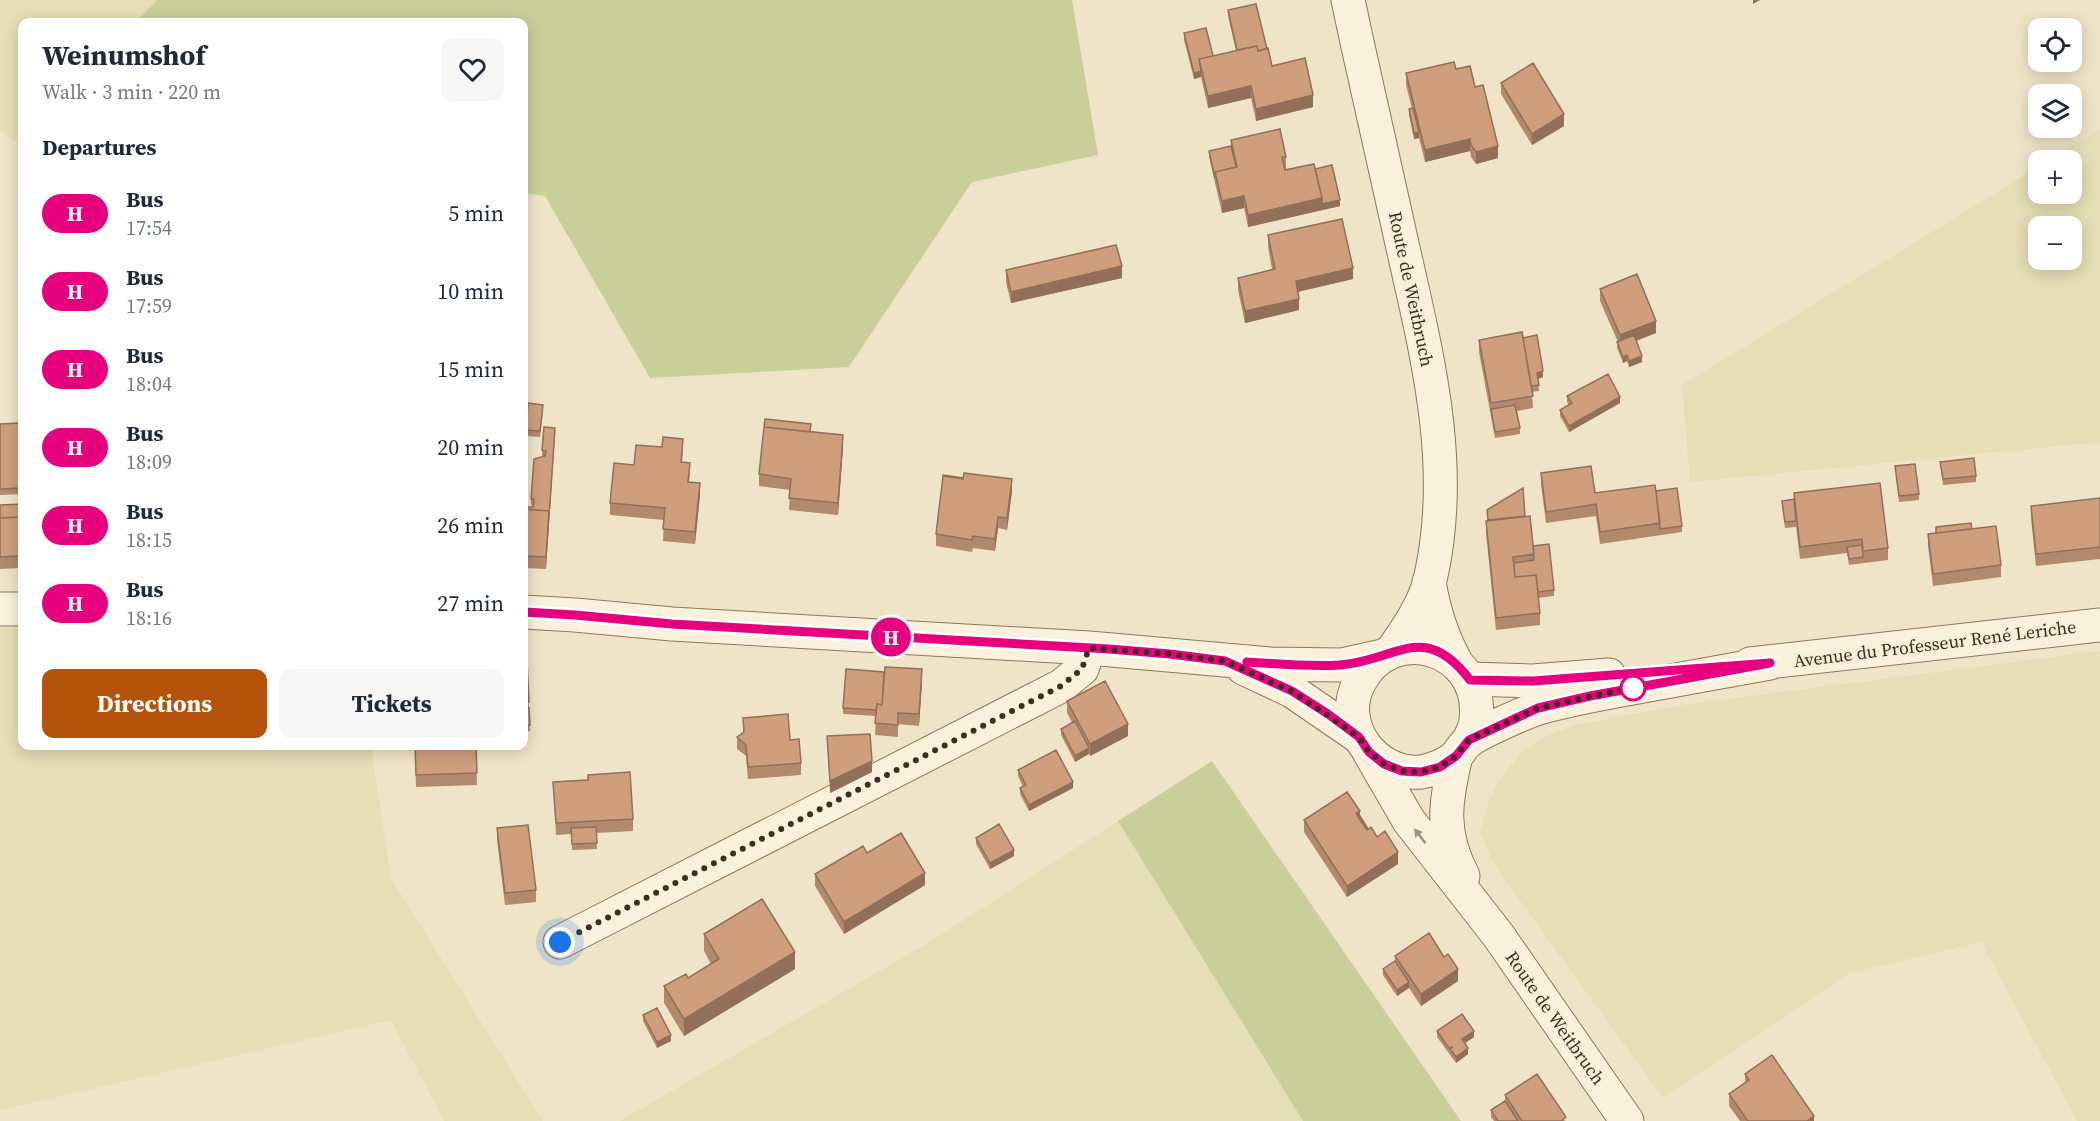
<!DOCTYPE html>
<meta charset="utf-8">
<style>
body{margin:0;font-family:"Source Serif 4",serif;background:#f6f6f7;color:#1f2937;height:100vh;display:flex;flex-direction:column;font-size:22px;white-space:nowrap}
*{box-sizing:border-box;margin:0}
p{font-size:20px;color:#747a83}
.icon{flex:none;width:33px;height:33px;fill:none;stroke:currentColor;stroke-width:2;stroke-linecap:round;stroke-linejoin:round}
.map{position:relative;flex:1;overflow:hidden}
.side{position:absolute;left:18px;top:18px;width:510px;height:732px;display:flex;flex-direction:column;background:#fff;border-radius:12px;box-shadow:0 3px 15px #0003}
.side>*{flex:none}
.badge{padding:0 12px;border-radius:20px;font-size:21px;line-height:39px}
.tools{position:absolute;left:2028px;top:18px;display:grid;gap:12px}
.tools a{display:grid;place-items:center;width:54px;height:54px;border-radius:12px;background:#fff;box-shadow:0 3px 15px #0003;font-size:30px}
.you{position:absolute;width:30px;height:30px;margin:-15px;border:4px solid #fff;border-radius:50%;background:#1a73e8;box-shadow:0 0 0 9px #1a73e833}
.map>.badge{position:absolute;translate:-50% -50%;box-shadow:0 0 0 3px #fff}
h2{padding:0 24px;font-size:22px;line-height:54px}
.round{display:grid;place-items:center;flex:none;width:63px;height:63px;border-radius:12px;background:#f6f6f7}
.summary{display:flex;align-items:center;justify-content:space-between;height:102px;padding:0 24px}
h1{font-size:28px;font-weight:700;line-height:45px}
.cta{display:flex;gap:12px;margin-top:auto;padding:12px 24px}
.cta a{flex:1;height:69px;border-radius:12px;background:#b45309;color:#fff;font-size:24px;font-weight:700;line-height:69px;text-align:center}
.cta a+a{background:#f6f6f7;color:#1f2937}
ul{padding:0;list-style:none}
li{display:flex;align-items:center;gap:18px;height:78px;padding:0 24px}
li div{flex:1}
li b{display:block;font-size:22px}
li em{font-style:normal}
li .badge{min-width:66px;font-weight:700;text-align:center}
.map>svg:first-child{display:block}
.farmland{fill:#e6deb5;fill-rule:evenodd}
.green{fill:#c9cf9b}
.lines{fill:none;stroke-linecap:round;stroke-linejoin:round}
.minor-casing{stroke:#8d765c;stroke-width:35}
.minor{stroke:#faf1dc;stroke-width:33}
.wall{fill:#b2896c}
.shaded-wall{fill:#916f58}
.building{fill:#cf9f7d;stroke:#916f58;stroke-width:1.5}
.oneway{fill:#9c907e}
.line-casing{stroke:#fff;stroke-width:14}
.line{stroke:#e6007e;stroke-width:9}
.walk{stroke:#3d2e20;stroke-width:6;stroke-dasharray:0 10.8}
.stop-dot{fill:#fff;stroke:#e6007e;stroke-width:3}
.labels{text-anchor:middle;stroke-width:4.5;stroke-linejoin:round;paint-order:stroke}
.street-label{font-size:18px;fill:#3d2e20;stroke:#f7eed8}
</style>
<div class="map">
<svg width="2100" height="1121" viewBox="0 0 2100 1121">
<rect width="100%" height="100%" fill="#f0e4c8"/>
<path class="farmland" d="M0 0H157L136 22H22V145L0 131Z
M2100 129V442L1690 482 1682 385 2038 167V194H2072V160H2048ZM2072 226V260H2038V226Z
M0 628 22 629V746H371L391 878 543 1121H444L391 1020 0 1110Z
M2100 651V1121H2077L1981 942 1850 973 1663 1098 1502 876 1492 861 1480 832 1488 803 1500 779 1522 752 1542 738 1575 725 1688 704Z
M1118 821 1303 1121H620L928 943Z"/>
<path class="green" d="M157 0H1072L1098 155 972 182 849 367 650 378 545 196 524 193V22H136Z
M1212 761 1461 1121H1303L1118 821Z"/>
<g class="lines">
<defs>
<path id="minor" d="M1348 0C1365 80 1383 160 1401 239 1426 351 1457 465 1430 580 1424 605 1406 631 1391 652
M1429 582C1434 611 1442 637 1456 662
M0 609H22
M524 612 575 615 672 624 1089 648 1270 664 1341 665 1382 656
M1750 664 2100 625
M1243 668 1292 691 1359 737
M1470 679 1533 681 1609 675
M1469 740C1472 733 1476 726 1476 719 1484 648 1391 619 1359 683 1337 725 1375 776 1421 772 1433 770 1449 764 1457 755 1461 750 1464 744 1469 741 1478 733 1526 712 1539 708 1569 699 1601 694 1632 688 1678 680 1724 671 1770 663
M1369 752 1409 821 1498 935 1627 1121
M1456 756C1445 802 1440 832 1463 876
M560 942 1061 686 1082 669 1089 648"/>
</defs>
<use href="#minor" class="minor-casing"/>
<use href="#minor" class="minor"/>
</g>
<path class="wall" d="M1228 10 1267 49 1272 66 1313 107 1256 121 1251 98 1208 108 1201 77 1194 79 1184 40V33L1213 56 1236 51 1228 16Z
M1456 69 1475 87 1498 158 1476 164 1471 157 1470 151 1425 162 1419 138 1414 139 1409 115V109H1412L1406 85V73Z
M1501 83 1564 126 1532 145 1501 94Z
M1231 140 1286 157V169H1285V170L1315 169 1340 206 1248 227 1244 208 1222 213 1209 157V151L1231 146Z
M1268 235 1353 279 1298 292 1299 310 1245 323 1238 290V278L1272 269 1268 247Z
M1006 270 1122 278 1011 303 1006 282Z
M1600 289 1656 333 1636 341 1642 362 1629 367 1627 361 1623 363 1617 348 1618 342 1600 301Z
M1523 338 1543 377 1538 379 1539 391 1532 392 1533 408 1517 411 1520 428V434L1495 438 1479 352V340Z
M1567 396 1620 403 1569 432 1560 416V410L1569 405 1567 402Z
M543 411 540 437 526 436V430Z
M20 423 22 494 0 495V424Z
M811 432 843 447 838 515 789 510 790 490 759 486V474Z
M555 434 546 569 524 568V507H533V505H531V499L544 457 542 456V450Z
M683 451 682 462 690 474 689 482 700 495 695 544 663 541 664 520 610 515V503L634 465Z
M1940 462 1976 476V482L1943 485Z
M1895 466 1919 494V500L1899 502Z
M1541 473 1595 493 1656 491 1682 526V532L1600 544 1596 516 1546 523 1541 484Z
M1012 491 1007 530 998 528 995 551 973 548 972 552 936 546V534Z
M1794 493 1888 548V560L1849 565 1847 553 1800 559 1796 526V527L1785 528 1782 507V501L1794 499Z
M2100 498V559L2036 566 2031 518V506Z
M0 505 22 531V568L0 569Z
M1487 510 1525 516 1533 546 1554 590V596L1538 598 1540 613V625L1496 630 1486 533V521H1487Z
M1936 527 1972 529 2001 565V577L1933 586 1928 546V534L1936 533Z
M524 641H526L530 731 524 732Z
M922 681 919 726 898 724V737L875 735 876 716 843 714V708Z
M1067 701 1128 736 1090 756 1089 753 1075 762 1061 735V729L1072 722 1067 713Z
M743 718 790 740 801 763V775L748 779 746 756 737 749V737L743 732Z
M827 736 872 772 830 793Z
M415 746H476L477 785 416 787Z
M1018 770 1073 788 1029 811 1020 794V788L1023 787 1018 776Z
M553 782 633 819V831L596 833 597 849 572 850 571 834 556 835Z
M1360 816 1368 829 1377 837 1398 864 1347 897 1304 832V820Z
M497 828 536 890V902L505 905 497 840Z
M976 838 1014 856 990 869 976 844Z
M867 853 925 885 844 934 815 886V874Z
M704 934 795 969 684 1036 664 1003V986L688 978 711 964 704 951Z
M1395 956 1458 981 1421 1006 1409 988 1397 996 1383 975V969L1395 961Z
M643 1015 671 1041 657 1048 643 1021Z
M1437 1031 1474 1037 1465 1043 1468 1054 1456 1063 1437 1037Z
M1745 1074 1814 1121H1740L1729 1106V1094L1745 1083Z
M1505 1095 1566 1121H1494L1491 1117V1110L1505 1101Z"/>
<path class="shaded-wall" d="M1753 0H1760L1753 4Z
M1201 71V77L1194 79V73Z
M1251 86V98L1208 108V96Z
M1313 95V107L1256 121V109Z
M1564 114V126L1532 145V134Z
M1419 132V138L1414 139V133Z
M1470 139V151L1425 162V150Z
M1498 146V158L1476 164V152Z
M1244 196V208L1222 213V201Z
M1322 198 1340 200V206L1248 227V215Z
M1122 266V278L1011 303V292Z
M1353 268V279L1296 292V281Z
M1299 299V310L1245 323V311Z
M1656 321V333L1620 347V335Z
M1627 355V361L1623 363V357Z
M1642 356V362L1629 367V361Z
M1543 371V377L1537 379V373Z
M1620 397V403L1569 432V426Z
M555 434 546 569V557Z
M843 435V447L838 515V503Z
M1012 479V491L1007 530V518Z
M700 483V495L695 544V532Z
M998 517V528L995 551V539Z
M922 669V681L919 726V714Z
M1128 724V736L1090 756V744Z
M1089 748V754L1075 762V756Z
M872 761V772L830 793V781Z
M1073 782V788L1029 811V805Z
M1360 811V822L1356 813Z
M1014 850V856L990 869V863Z
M1398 852V864L1347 897V886Z
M925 873V885L844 934V922Z
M795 952V969L684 1036V1019Z
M1458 969V981L1421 1006V994Z
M1409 982V988L1397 996V990Z
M1474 1031V1037L1462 1045V1039Z
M671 1035V1041L657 1048V1042Z
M1468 1048V1054L1456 1063V1057Z
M1814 1116V1121H1807Z"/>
<path class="building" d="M1256 4 1267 49 1258 51 1257 46 1237 50 1228 10Z
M1206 28 1213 56 1199 59 1201 71 1194 73 1184 33Z
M1257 46 1258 51 1268 48 1272 66 1305 58 1313 95 1256 109 1251 86 1208 96 1199 59Z
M1454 62 1456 69 1470 66 1475 87 1483 85 1498 146 1476 152 1471 145 1470 139 1425 150 1406 73Z
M1533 63 1564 114 1532 134 1501 83Z
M1413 108 1419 132 1414 133 1409 109Z
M1280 129 1286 157H1282L1285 170 1314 164 1322 198 1248 215 1244 196 1222 201 1215 172 1237 167 1231 140Z
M1231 146 1236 167 1215 172V178L1209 151Z
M1332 165 1340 200 1322 204V198L1315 169Z
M1342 219 1353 268 1296 281 1299 299 1245 311 1238 278 1275 269 1268 235Z
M1116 245 1122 266 1011 292 1006 270Z
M1637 274 1656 321 1620 335 1600 289Z
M1522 332 1533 396 1491 403 1479 340Z
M1537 335 1543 371 1537 373 1539 385 1531 386 1523 338Z
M1634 335 1642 356 1629 361 1627 355 1623 357 1617 342Z
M1608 374 1620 397 1569 426 1560 410 1572 403 1567 396Z
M528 403 543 405 540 431 526 430Z
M1515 405 1520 428 1495 432 1491 409Z
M765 419 811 424 810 432 764 427Z
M20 423 22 488 0 489V424Z
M544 427 555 428 549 517V511L524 509V507H533L534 499H531L534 459 545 456 546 451 542 450Z
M764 427 843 435 838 503 789 498 791 479 759 474Z
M663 437 683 439 681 462 690 463 688 482 700 483 695 532 663 529 665 508 610 503 614 463 634 465 636 445 662 447Z
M1974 458 1976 476 1943 479 1940 462Z
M1915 464 1919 494 1899 496 1895 466Z
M1591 466 1595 493 1655 485 1660 523 1600 532 1596 504 1546 512 1541 473Z
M964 473 1012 479 1007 518 998 517 995 539 973 536 972 540 936 534 943 476 963 479Z
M943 475 963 478V479L943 476Z
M1880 483 1888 548 1863 551 1862 539 1800 547 1794 493Z
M1523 488 1525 516 1488 520 1487 510Z
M1677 488 1682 526 1660 529 1656 491Z
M2100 498V547L2036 554 2031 506Z
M1794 499 1796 521 1785 522 1782 501Z
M22 504V517L0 518V505Z
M524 509 549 511 546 557 524 556Z
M1530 516 1534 554 1513 557 1515 577 1536 575 1540 613 1496 618 1486 521Z
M22 517V556L0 557V518Z
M1971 523 1972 529 1936 533V527Z
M1996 526 2001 565 1933 574 1928 534Z
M1549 544 1554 590 1538 592 1536 575 1515 577 1514 563 1534 560 1533 546Z
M1862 545 1863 557 1849 559 1847 547Z
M524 641H526L529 702H524Z
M885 667 922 669 919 714 898 713V725L875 723 877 704 882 705Z
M846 669 884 672 882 705 877 704 876 710 843 708Z
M1105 681 1128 724 1090 744 1067 701Z
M524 708H529L530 725 524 726Z
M788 714 790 740 799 739 801 763 748 767 746 745 737 737 744 732 743 718Z
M1075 721 1089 748 1075 756 1061 729Z
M870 734 872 761 830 781 827 736Z
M415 746H476L477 773 416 775Z
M1056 750 1073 782 1029 805 1020 788 1026 785 1018 770Z
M630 772 633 819 556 823 553 782 588 780V775Z
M1347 792 1360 811 1356 813 1367 830 1371 827 1377 837 1385 831 1398 852 1347 886 1304 820Z
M1360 816 1368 829 1367 830 1358 817Z
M999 824 1014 850 990 863 976 838Z
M528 825 536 890 505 893 497 828Z
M596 827 597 843 572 844 571 828Z
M901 833 925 873 844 922 815 874 863 846 867 853Z
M762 899 795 952 684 1019 664 986 686 974 688 978 719 959 704 934Z
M1429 933 1444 957 1448 954 1458 969 1421 994 1395 956Z
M1395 961 1409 982 1397 990 1383 969Z
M657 1008 671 1035 657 1042 643 1015Z
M1462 1014 1474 1031 1462 1039 1468 1048 1456 1057 1450 1049 1453 1047 1449 1048 1437 1031Z
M1772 1055 1814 1116 1807 1121H1748L1729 1094 1749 1080 1745 1074Z
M1537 1074 1566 1117 1561 1121H1522L1505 1095Z
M1505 1101 1518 1121H1498L1491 1110Z"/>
<defs><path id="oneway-solid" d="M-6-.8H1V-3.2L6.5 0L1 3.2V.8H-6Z" transform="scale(1.5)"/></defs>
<use class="oneway" href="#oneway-solid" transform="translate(1420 836) rotate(-127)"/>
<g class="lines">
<defs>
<path id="line" d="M524 612 575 615 672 624 1109 649 1170 654 1225 661 1292 691 1328 714 1359 737 1369 752 1384 764 1402 771 1421 772 1440 767 1456 756 1469 740 1538 708 1590 696 1770 663 1533 681 1470 680C1423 619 1397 661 1340 665 1309 667 1278 664 1247 662"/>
</defs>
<use href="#line" class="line-casing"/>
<use href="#line" class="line"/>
<path class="walk" d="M560 942 1061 686 1082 669 1089 648 1170 654 1225 661 1292 691 1359 737 1369 752 1384 764 1402 771 1421 772 1440 767 1456 756 1469 740 1538 708 1635 687 1633 688"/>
</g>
<circle class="stop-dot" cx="1633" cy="688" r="12"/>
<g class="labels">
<g class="street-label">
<text transform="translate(1411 289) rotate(78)" y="6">Route de Weitbruch</text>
<text transform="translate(1935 644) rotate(-7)" y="6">Avenue du Professeur René Leriche</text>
<text transform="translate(1555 1018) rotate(55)" y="6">Route de Weitbruch</text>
</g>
</g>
</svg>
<div class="tools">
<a><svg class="icon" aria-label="locate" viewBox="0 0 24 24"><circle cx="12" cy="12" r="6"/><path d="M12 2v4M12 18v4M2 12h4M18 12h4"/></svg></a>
<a><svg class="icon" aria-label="layers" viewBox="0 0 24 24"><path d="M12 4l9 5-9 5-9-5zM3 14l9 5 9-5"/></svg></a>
<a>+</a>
<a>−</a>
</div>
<div class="you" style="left:560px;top:942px"></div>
<b class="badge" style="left:891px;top:637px;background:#e6007e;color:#fff">H</b>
<section class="side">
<div class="summary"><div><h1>Weinumshof</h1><p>Walk · 3 min · 220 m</p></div><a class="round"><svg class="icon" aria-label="heart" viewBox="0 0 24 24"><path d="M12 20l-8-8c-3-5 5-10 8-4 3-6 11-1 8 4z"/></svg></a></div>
<h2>Departures</h2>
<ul>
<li><span class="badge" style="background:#e6007e;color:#fff">H</span><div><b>Bus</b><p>17:54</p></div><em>5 min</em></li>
<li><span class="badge" style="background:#e6007e;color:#fff">H</span><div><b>Bus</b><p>17:59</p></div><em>10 min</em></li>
<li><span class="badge" style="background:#e6007e;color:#fff">H</span><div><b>Bus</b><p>18:04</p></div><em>15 min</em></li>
<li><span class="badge" style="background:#e6007e;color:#fff">H</span><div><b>Bus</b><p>18:09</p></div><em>20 min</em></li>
<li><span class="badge" style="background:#e6007e;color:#fff">H</span><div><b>Bus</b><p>18:15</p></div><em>26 min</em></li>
<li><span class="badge" style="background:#e6007e;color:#fff">H</span><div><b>Bus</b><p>18:16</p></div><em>27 min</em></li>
</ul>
<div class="cta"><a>Directions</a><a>Tickets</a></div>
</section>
</div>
